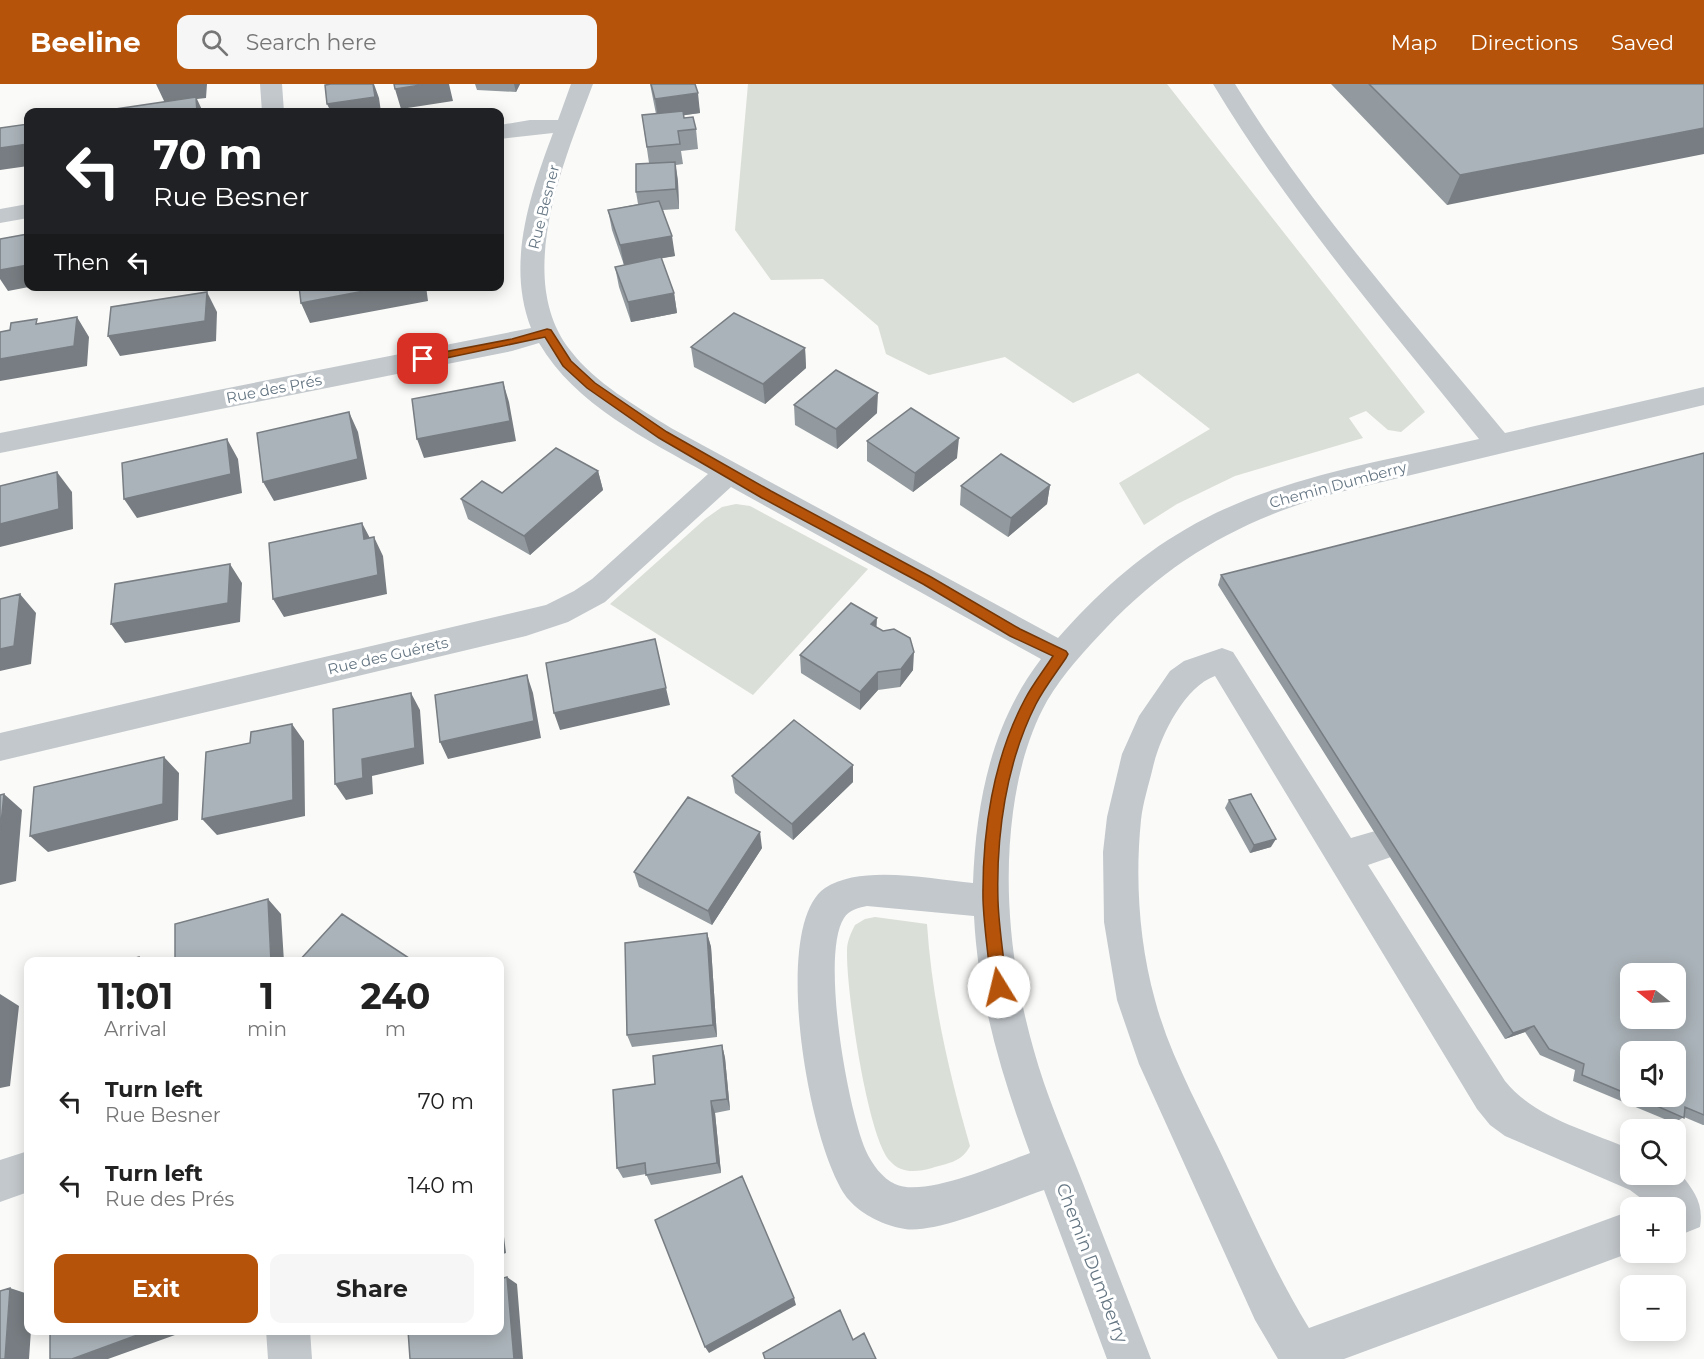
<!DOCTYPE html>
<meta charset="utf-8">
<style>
body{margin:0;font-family:Montserrat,sans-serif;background:#f6f6f6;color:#222;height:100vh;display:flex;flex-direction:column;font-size:22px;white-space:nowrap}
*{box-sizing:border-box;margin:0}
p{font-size:20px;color:#767676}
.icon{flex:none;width:33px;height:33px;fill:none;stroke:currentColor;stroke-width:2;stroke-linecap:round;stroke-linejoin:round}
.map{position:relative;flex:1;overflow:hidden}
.side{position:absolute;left:24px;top:873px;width:480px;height:378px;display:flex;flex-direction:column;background:#fff;border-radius:12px;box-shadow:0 3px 15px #0003}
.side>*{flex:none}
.guide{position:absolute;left:24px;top:24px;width:480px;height:183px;border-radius:12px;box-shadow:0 3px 15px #0003;background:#202124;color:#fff;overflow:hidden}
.needle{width:39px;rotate:288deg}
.tools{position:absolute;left:1620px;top:879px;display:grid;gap:12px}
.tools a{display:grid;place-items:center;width:66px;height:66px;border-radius:12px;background:#fff;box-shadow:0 3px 15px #0003;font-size:30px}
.pin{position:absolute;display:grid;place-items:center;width:51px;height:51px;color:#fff;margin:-26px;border-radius:12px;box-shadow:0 3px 9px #0006}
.me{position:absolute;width:66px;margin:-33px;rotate:351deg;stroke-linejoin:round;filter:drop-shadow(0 0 4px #0008)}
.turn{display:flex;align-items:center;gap:21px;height:126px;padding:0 30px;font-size:27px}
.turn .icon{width:78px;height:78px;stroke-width:2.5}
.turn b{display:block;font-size:42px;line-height:51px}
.then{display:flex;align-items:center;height:57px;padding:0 30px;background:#0003;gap:12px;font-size:22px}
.eta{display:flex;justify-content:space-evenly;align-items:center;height:102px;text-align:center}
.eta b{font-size:36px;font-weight:700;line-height:42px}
.action{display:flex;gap:12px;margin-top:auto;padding:12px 30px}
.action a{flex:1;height:69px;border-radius:12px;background:#b45309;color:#fff;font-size:24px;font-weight:700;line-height:69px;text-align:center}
.action a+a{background:#f6f6f6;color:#222}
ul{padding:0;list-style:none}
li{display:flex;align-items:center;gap:18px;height:84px;padding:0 30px}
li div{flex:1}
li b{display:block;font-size:22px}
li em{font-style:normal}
header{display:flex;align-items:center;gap:36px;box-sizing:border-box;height:84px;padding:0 30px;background:#b45309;color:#fff}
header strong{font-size:28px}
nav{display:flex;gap:33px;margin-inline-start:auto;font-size:21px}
.search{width:420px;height:54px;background:#f6f6f6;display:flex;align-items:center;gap:15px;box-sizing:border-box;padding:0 21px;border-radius:12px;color:#767676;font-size:22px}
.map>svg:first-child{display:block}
</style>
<header>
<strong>Beeline</strong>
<div class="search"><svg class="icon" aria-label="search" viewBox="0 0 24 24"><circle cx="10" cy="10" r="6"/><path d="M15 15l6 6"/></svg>Search here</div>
<nav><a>Map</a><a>Directions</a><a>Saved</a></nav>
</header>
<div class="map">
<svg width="1704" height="1275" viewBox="0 0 1704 1275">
<rect width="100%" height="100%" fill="#fafaf8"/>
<!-- green -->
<path fill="#dadfd7" d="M 748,0 L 1167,0 L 1425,328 L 1401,348 L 1388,346 L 1366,327 L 1349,334 L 1363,354 L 1235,392 L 1177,420 L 1144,441 L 1119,399 L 1210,345 L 1138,289 L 1073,319 L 1005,273 L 929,291 L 886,270 L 878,242 L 823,195 L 771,196 L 735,146 Z
M 736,420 L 750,422 L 868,485 L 753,611 L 610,520 L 705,435 L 722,423 Z
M 875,833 L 927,840 C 932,916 949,989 970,1062 C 962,1078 948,1079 932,1084 C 917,1088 901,1090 890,1077 C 867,1052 846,904 847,867 C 847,857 851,849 855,841 L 865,835 Z"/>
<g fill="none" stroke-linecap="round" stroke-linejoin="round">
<!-- minor -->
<path fill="#c3c8cc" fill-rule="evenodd" d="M 260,0 L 282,0 L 284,28 L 262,28 Z
M 571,0 L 593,0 C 565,75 513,193 570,266 C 595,299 636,322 671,344 L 1058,554 C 1095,512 1137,473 1186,445 C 1274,393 1381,378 1479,355 C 1387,240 1289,127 1213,0 L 1235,0 C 1312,125 1412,236 1505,349 L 1704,303 L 1704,321 L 1336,409 C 1243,435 1174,473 1107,543 C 1085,566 1063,590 1047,617 C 1028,651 1018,690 1013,728 C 1001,818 1015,913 1044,999 C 1056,1034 1071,1068 1084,1102 C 1106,1160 1129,1217 1151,1275 L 1107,1275 L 1044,1106 C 1011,1117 936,1150 905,1145 C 885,1142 862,1131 849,1116 C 810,1071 769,842 825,804 C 861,780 931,795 973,799 C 976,719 991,640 1041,575 L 731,403 L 605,518 L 568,538 L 526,552 L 0,677 L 0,649 L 546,521 L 574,507 L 592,495 L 708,390 C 648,356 575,321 539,259 L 512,267 L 0,369 L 0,349 L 531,244 C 506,179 530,111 553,49 L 500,55 L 500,41 L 530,36 L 558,36 ZM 867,822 L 974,832 C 978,915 1002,992 1030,1069 C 1000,1080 924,1114 895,1100 C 882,1094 872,1080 866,1067 C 848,1026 820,871 844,834 C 849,826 858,824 867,822 Z
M 28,120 L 28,134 L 0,139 L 0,125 Z
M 1222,564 L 1233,568 L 1351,754 L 1382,745 L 1394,750 L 1400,761 L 1394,772 L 1368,781 L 1505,997 C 1535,1034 1587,1046 1630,1065 L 1630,1090 L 1676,1090 L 1676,1087 L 1680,1089 C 1694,1107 1704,1119 1700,1143 L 1685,1149 L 1676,1145 L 1676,1124 L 1654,1124 L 1630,1106 L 1505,1052 L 1490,1041 L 1477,1025 L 1215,592 C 1184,603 1160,653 1153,683 C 1149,700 1143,718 1141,736 C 1135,795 1139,858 1155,916 C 1170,973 1202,1028 1227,1082 C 1253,1137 1277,1192 1309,1244 L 1630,1127 L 1632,1168 L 1344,1275 L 1278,1275 L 1255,1236 L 1139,980 L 1117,916 L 1104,838 L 1103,768 L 1107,733 L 1122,670 L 1139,632 L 1170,587 L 1184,577 Z
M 28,1067 L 28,1108 L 0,1118 L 0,1076 Z
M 266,1246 L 310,1246 L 312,1275 L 268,1275 Z"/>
</g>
<!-- wall -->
<path fill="#929a9f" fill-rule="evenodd" d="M 475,0 L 520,0 L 516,8 L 477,6 Z
M 650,0 L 695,0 L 700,29 L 684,31 L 684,34 L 696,45 L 698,65 L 681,67 L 683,80 L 676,81 L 678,98 L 679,125 L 663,126 L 675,172 L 661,174 L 674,209 L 677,229 L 631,238 L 619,203 L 615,183 L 624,181 L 612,146 L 608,126 L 638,120 L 636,108 L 649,79 L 642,31 L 656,30 Z
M 1331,0 L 1704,0 L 1447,121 Z
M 691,263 L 805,264 L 806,284 L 765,320 L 694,283 Z
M 794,321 L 877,329 L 837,365 L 795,341 Z
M 867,357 L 957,374 L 913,408 L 867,377 Z
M 1704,369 L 1704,1041 L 1703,1041 L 1684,1033 L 1674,1039 L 1573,997 L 1575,986 L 1540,971 L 1525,948 L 1505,955 L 1218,501 L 1221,491 ZM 1630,968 L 1676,1012 L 1630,1012 Z
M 598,387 L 603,406 L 530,471 L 468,435 L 461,415 L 502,409 Z
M 1050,401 L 1047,420 L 1008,453 L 960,421 L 961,402 Z
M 876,543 L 913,586 L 900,603 L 878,606 L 860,626 L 801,589 L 800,571 Z
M 853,681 L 853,698 L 793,756 L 735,709 L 732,692 Z
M 1229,716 L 1271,763 L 1250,769 L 1225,724 Z
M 762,764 L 712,841 L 639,803 L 634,788 Z
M 707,849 L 711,863 L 717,953 L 632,963 L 627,951 Z
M 722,961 L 725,974 L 730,1026 L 715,1029 L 721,1089 L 651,1101 L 646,1090 L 623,1094 L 617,1084 L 655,1000 Z"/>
<!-- shaded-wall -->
<path fill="#777d82" d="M 156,0 L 207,0 L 206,14 L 197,15 L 203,28 L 197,28 L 165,19 Z
M 373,0 L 374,0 L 379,14 L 381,28 L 331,28 L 327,20 Z
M 427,0 L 449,0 L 453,17 L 401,25 L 395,5 Z
M 514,0 L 520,0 L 516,8 Z
M 698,9 L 700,29 L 658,35 L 655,15 Z
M 1704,44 L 1704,70 L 1447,121 L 1460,91 Z
M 28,60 L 28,82 L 0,86 L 0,64 Z
M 675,78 L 678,98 L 679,125 L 676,105 Z
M 672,152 L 675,172 L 624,181 L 620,161 Z
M 28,181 L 28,202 L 34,202 L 8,207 L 0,195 L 0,186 Z
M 390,202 L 426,202 L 428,217 L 310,239 L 301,219 Z
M 207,208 L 217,228 L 216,257 L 120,272 L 108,252 Z
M 674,209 L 677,229 L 631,238 L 628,218 Z
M 77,233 L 89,253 L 87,282 L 0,297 L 0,275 Z
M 805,264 L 806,284 L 765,320 L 763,300 Z
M 503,298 L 509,318 L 516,357 L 424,374 L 417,355 Z
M 878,309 L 877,329 L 837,365 L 836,345 Z
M 349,328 L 358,348 L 367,395 L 274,417 L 263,398 Z
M 959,354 L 957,374 L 913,408 L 915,389 Z
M 227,355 L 238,375 L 242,409 L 137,434 L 124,415 Z
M 598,387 L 603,406 L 530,471 L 524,452 Z
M 57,388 L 72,408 L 73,445 L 0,463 L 0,440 Z
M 1050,401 L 1047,420 L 1008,453 L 1011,434 Z
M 362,439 L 372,458 L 364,455 Z
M 374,453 L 383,472 L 387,510 L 284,533 L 273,515 Z
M 230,480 L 242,499 L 240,538 L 125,559 L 111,540 Z
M 20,510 L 36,529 L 31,580 L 0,587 L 0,565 Z
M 877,534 L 876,552 L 871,540 Z
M 914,568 L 913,586 L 900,603 L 901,585 Z
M 878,588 L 878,606 L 860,626 L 860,608 Z
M 527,591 L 533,609 L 541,654 L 448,675 L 440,658 Z
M 666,604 L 670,621 L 560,646 L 554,629 Z
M 411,609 L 420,626 L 424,680 L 372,692 L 373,710 L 346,716 L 335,700 L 362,675 Z
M 292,640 L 304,657 L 305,732 L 217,751 L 202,735 Z
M 164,673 L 179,689 L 178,736 L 48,768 L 30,752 Z
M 853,681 L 853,698 L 793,756 L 792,740 Z
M 4,710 L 22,726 L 16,797 L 0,801 L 0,749 Z
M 760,748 L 762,764 L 712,841 L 708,827 Z
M 1276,755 L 1271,763 L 1250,769 L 1254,761 Z
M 268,815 L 281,830 L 284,878 L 271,878 Z
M 707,849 L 711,863 L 717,953 L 713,941 Z
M 0,910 L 19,922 L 10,1002 L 0,1004 Z
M 1534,942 L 1525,948 L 1505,955 L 1513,949 Z
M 722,961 L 725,974 L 730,1026 L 727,1015 Z
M 711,1017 L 715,1029 L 721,1089 L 717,1079 Z
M 500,1120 L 506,1169 L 500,1171 Z
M 507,1193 L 517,1200 L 523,1275 L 514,1275 Z
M 10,1204 L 28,1210 L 28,1246 L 31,1246 L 29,1275 L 5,1275 Z
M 794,1214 L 796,1221 L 709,1269 L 705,1263 Z
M 151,1246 L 175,1246 L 175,1251 L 108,1275 L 72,1275 Z"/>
<!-- building -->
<path fill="#aab3b9" stroke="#777d82" stroke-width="1.5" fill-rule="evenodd" d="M 331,0 L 373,0 L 375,13 L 327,20 L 325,1 Z
M 394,0 L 427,0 L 395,5 Z
M 651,0 L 695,0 L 698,9 L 655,15 Z
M 1369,0 L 1704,0 L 1704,44 L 1460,91 Z
M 196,13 L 197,28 L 116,28 L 116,25 Z
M 683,27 L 684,34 L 693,33 L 696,45 L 678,47 L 680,60 L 647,63 L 642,31 Z
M 28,40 L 28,60 L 0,64 L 0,44 Z
M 675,78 L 676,105 L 636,108 L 636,80 Z
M 659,117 L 672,152 L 620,161 L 608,126 Z
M 28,150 L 28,181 L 0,186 L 0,155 Z
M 661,173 L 674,209 L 628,218 L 615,183 Z
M 299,202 L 390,202 L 301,219 Z
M 207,208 L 205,237 L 108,252 L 111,223 Z
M 734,229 L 805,264 L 763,300 L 691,263 Z
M 77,233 L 74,262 L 0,275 L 0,248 L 10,246 L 11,239 L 37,235 L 36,240 Z
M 836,286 L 878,309 L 836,345 L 794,321 Z
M 503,298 L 510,337 L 417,355 L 412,315 Z
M 911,324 L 959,354 L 915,389 L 867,357 Z
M 349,328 L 358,375 L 263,398 L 257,349 Z
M 227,355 L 231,390 L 124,415 L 122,379 Z
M 556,364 L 598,387 L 524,452 L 461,415 L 482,397 L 502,409 Z
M 1704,369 L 1704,1031 L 1685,1023 L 1684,1034 L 1634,1012 L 1676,1012 L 1676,968 L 1630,968 L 1630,1011 L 1582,991 L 1584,980 L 1549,965 L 1534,942 L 1513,949 L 1221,491 ZM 1630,890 L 1676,890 L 1676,934 L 1630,934 Z
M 1001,370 L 1050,401 L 1011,434 L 961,402 Z
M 57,388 L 59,425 L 0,440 L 0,402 Z
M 362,439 L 364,455 L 374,453 L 378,491 L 273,515 L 269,459 Z
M 230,480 L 228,519 L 111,540 L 115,500 Z
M 20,510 L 14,562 L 0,565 L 0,515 Z
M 851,519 L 877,534 L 871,540 L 883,547 L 894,545 L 910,554 L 914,568 L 901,585 L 878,588 L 860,608 L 800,571 Z
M 655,555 L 666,604 L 554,629 L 546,579 Z
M 527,591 L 534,637 L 440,658 L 435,611 Z
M 411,609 L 415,664 L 362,675 L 363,694 L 335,700 L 333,625 Z
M 794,636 L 853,681 L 792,740 L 732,692 Z
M 292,640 L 293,716 L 202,735 L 206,668 L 250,659 L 251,648 Z
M 164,673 L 163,720 L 30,752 L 34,703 Z
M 4,710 L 0,749 L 0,711 Z
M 1251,710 L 1276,755 L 1254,761 L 1229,716 Z
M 688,713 L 760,748 L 708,827 L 634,788 Z
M 268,815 L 271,878 L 175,878 L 175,840 Z
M 342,830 L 415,878 L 298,878 Z
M 707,849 L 713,941 L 627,951 L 625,859 Z
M 139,873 L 139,878 L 122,878 Z
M 28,933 L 28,978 L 25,979 Z
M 722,961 L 727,1015 L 711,1017 L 717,1079 L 646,1091 L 645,1079 L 617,1084 L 613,1006 L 655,1000 L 653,972 Z
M 742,1092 L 794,1214 L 705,1263 L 655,1136 Z
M 507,1193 L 514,1275 L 410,1275 L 408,1246 L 500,1246 L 500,1195 Z
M 10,1204 L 5,1275 L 0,1275 L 0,1207 Z
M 840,1226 L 853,1256 L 864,1249 L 876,1275 L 765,1275 L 763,1269 Z
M 50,1246 L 151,1246 L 72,1275 L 50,1275 Z"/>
<!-- route -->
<path fill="#b45309" stroke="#753606" stroke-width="1.5" d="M 547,245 L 551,246 L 571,277 L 595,299 L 667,348 L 771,407 L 931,493 L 1020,545 L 1066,567 L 1068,570 L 1066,574 C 1056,589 1044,604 1036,620 C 1006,679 996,751 998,817 C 999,845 1004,875 1007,903 L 1005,909 L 999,911 L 994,909 L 991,903 C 989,874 984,845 983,816 C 982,748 993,675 1025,615 C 1033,600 1044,586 1053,572 L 1010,552 L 923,500 L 762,414 L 659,354 L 587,304 L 563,282 L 545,253 L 423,279 L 418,275 L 423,272 L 512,255 Z"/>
<g text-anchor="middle" stroke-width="6" stroke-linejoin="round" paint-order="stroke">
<!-- street labels -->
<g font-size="15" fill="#657683" stroke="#fff">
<text transform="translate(544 123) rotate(-76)" y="5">Rue Besner</text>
<text transform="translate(274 305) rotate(-11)" y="5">Rue des Prés</text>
<text transform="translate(1338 401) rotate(-15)" y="5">Chemin Dumberry</text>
<text transform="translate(388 572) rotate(-13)" y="5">Rue des Guérets</text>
</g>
<!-- near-street labels -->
<g font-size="18" fill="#657683" stroke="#fff">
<text transform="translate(1092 1179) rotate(69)" y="6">Chemin Dumberry</text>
</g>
</g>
</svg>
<div class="tools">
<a><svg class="needle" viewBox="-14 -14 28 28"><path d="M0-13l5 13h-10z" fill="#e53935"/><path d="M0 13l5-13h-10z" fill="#767676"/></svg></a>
<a><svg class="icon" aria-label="sound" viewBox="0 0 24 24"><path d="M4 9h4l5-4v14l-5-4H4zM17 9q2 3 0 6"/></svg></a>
<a><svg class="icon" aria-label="search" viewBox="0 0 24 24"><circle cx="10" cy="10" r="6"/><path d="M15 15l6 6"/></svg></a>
<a>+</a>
<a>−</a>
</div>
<div class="pin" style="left:423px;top:275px;background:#d93025"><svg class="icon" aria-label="arrive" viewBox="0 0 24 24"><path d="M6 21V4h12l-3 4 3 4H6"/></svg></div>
<svg class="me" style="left:999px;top:903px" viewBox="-20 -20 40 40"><circle r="19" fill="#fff"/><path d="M0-13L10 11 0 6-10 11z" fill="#b45309"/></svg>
<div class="guide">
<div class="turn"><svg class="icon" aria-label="left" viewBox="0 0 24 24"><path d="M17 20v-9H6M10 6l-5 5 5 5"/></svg><div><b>70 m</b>Rue Besner</div></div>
<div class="then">Then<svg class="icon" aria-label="left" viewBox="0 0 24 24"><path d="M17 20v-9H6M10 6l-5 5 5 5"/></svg></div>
</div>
<section class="side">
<div class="eta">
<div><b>11:01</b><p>Arrival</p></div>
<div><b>1</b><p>min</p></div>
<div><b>240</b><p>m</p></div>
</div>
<ul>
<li><svg class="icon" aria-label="left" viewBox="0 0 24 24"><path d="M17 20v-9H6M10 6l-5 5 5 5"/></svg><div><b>Turn left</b><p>Rue Besner</p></div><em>70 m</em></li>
<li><svg class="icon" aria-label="left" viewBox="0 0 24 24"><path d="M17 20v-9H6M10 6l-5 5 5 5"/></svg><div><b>Turn left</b><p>Rue des Prés</p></div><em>140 m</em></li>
</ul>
<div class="action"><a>Exit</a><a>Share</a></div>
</section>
</div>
